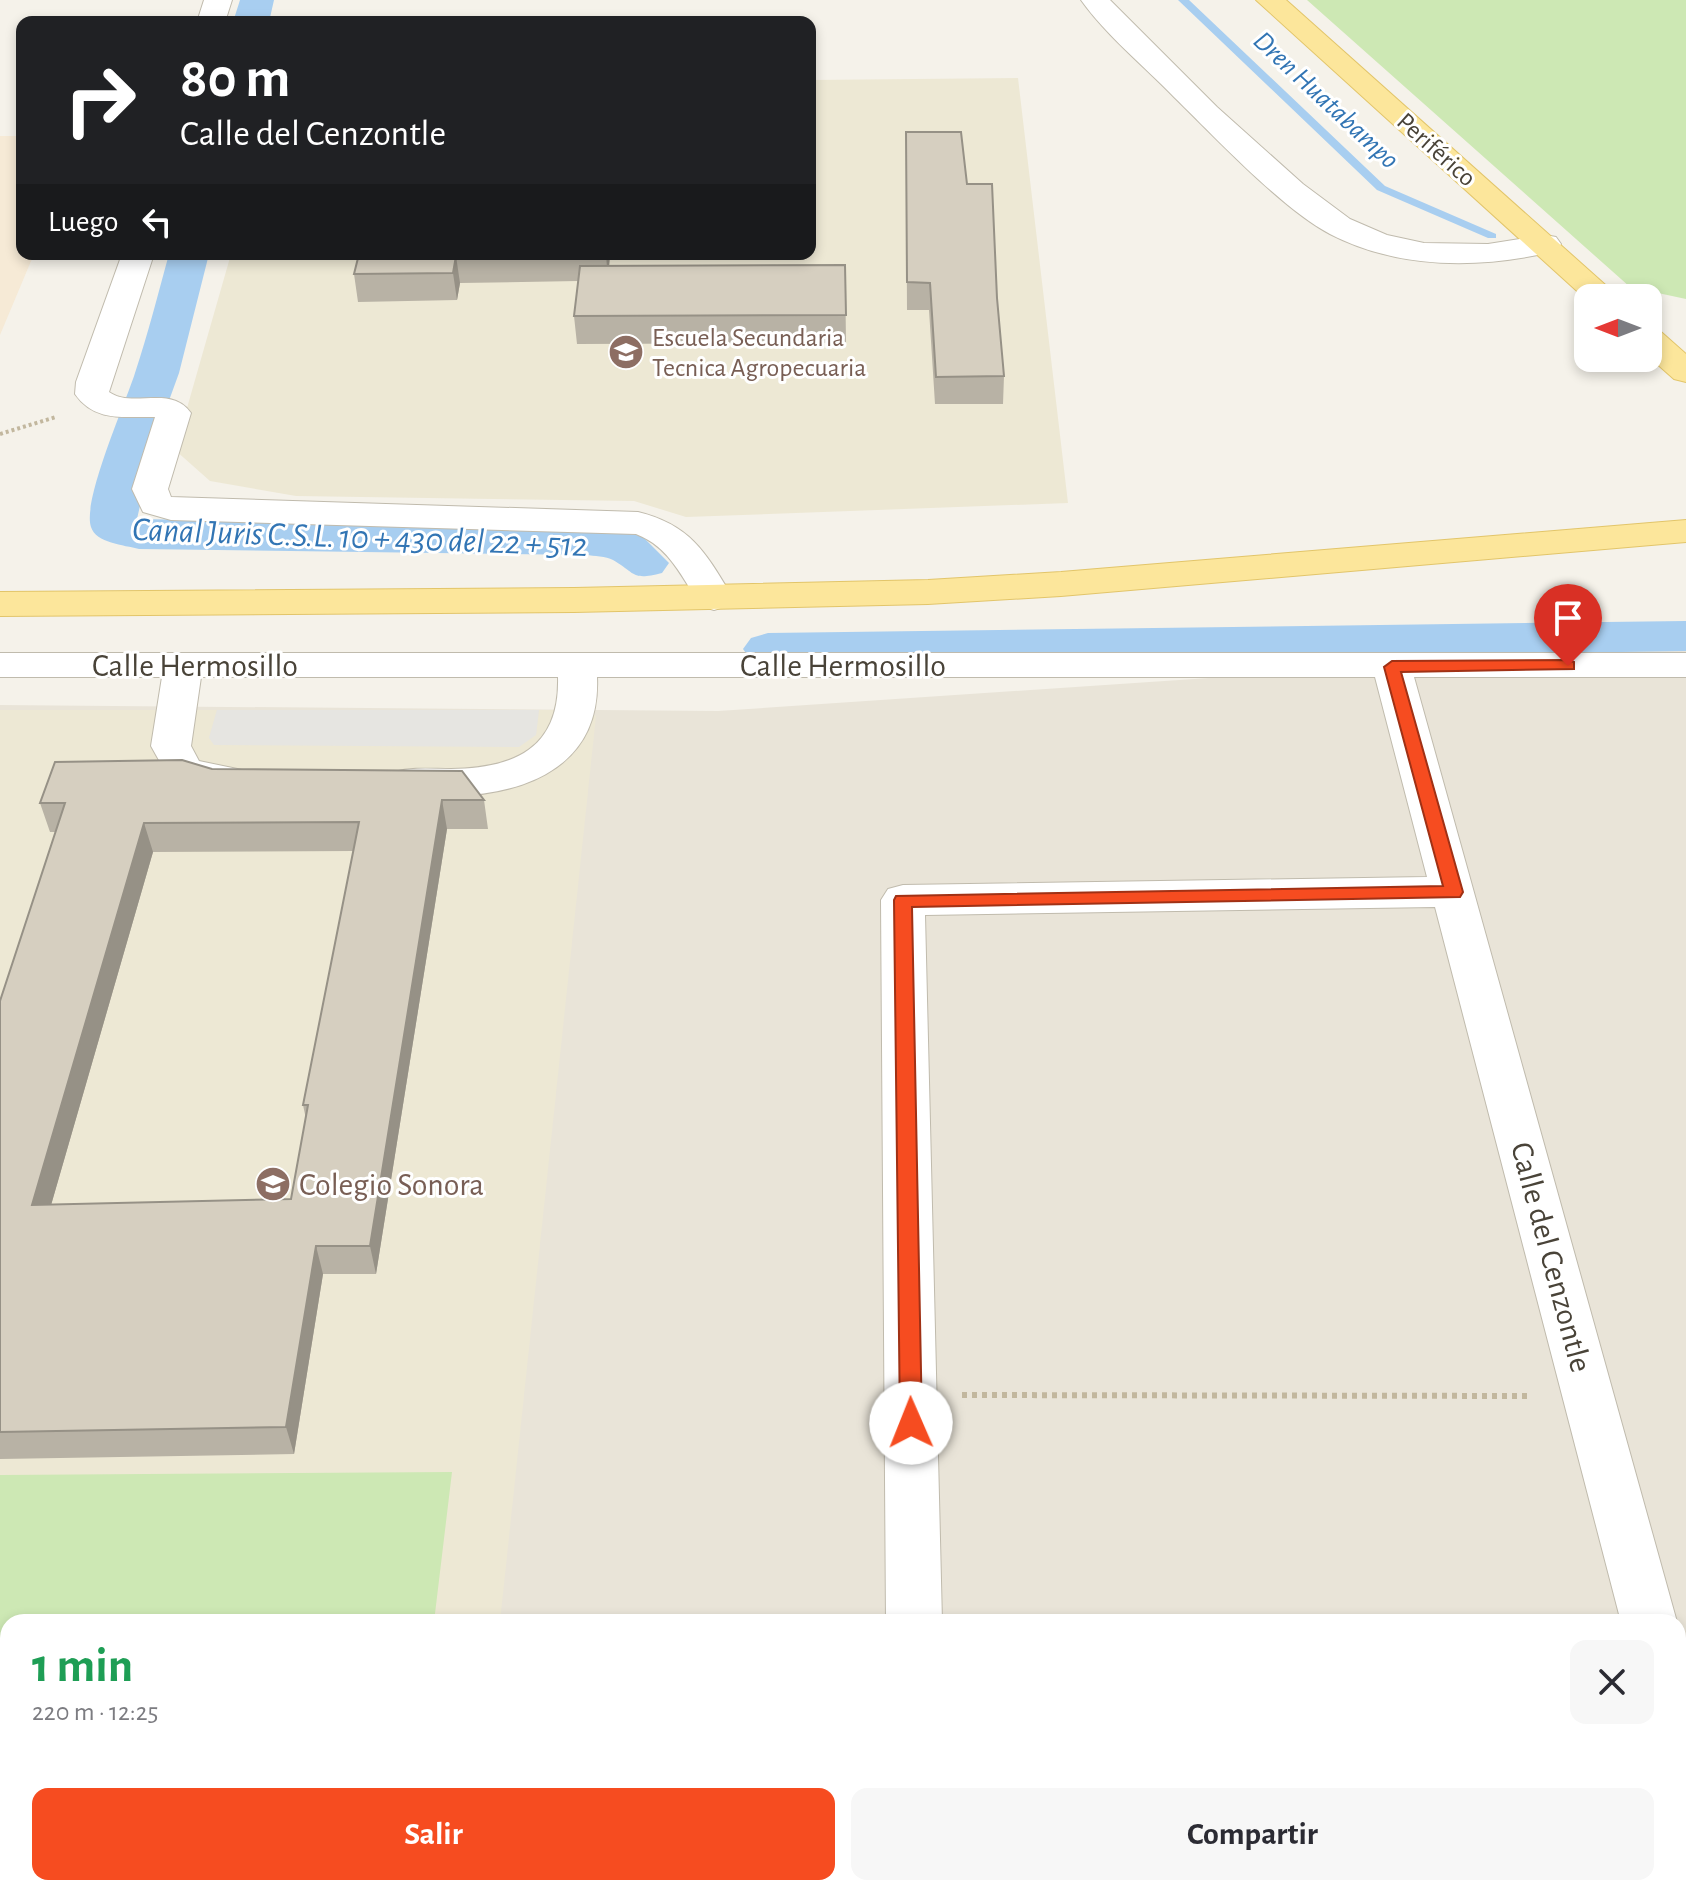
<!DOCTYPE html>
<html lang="es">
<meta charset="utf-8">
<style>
body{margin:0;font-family:"Alegreya Sans",sans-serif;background:#f7f7f7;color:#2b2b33;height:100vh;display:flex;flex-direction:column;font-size:30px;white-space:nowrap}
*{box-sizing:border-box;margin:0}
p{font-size:26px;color:#7c7c81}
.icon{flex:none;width:44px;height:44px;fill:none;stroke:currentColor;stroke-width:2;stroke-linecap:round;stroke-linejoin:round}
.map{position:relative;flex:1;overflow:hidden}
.details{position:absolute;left:0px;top:1614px;width:1686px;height:282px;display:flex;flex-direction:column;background:#fff;border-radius:24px 24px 0 0;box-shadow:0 4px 12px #0003}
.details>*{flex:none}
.top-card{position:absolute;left:16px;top:16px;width:800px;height:244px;border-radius:16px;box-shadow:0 4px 12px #0003;background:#202124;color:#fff;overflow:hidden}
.needle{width:52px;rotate:270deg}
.tools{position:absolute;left:1574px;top:284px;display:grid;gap:16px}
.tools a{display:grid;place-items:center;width:88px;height:88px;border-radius:16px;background:#fff;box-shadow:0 4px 12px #0003;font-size:40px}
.pin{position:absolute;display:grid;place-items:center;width:68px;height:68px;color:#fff;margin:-82px -34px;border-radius:50% 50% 50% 0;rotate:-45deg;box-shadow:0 0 8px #0007}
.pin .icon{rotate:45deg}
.me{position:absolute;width:88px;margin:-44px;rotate:359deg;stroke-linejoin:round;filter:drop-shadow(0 0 6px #0008)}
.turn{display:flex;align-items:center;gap:28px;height:168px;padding:0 32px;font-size:36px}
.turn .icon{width:104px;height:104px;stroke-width:2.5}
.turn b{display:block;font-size:56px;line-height:68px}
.then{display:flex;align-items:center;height:76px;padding:0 32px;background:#0003;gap:16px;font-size:30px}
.round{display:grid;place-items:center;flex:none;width:84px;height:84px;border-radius:16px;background:#f7f7f7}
.headline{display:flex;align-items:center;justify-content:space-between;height:136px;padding:0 32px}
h1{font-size:48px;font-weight:700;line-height:60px;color:#1e9e55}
.primary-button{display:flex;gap:16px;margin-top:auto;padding:16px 32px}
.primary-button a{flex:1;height:92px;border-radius:16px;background:#f64c20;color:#fff;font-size:32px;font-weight:700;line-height:92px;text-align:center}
.primary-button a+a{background:#f7f7f7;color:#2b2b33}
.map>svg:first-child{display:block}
</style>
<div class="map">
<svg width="1686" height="1895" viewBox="0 0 1686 1895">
<rect width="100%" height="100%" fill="#f5f2ea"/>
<!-- residential -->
<path fill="#e9e4d8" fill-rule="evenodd" d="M 1686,646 L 1686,1895 L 0,1895 L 0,705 L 718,711 ZM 8,1622 L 1678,1622 L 1678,1888 L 8,1888 Z"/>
<!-- commercial -->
<path fill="#f6ead6" d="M 0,136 L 22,136 L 22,254 L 34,254 L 0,335 Z"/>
<!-- education -->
<path fill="#ede8d4" d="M 1018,78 L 1068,503 L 686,517 L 634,501 L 296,496 L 210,481 L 175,450 L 231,254 L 810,254 L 810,80 Z
M 0,710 L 217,710 L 209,738 L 536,735 L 539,710 L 577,710 L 596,716 L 500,1622 L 8,1622 L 8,1888 L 472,1888 L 471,1895 L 0,1895 Z"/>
<!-- green -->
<path fill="#cde8b4" d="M 1307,0 L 1686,0 L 1686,299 L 1630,287 Z
M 452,1472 L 434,1622 L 8,1622 L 8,1888 L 402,1888 L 401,1895 L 0,1895 L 0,1475 Z"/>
<!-- parking -->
<path fill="#e6e5e1" d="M 217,710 L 539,710 L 536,735 L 519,747 L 214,745 L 209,738 Z"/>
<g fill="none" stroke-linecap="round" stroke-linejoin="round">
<!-- stream -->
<path fill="#a8cef0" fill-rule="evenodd" d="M 1178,0 L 1189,0 L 1385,186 L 1496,234 L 1496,238 L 1488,238 L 1377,190 Z"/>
<!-- canal -->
<path fill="#a8cef0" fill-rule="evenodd" d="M 240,0 L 274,0 L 269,22 L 233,22 Z
M 169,254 L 209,254 L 179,373 L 155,439 L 137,519 L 586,527 L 642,536 L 669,563 L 662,573 C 631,581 636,573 613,560 C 606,556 594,556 586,555 L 139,549 C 124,545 96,543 91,527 C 82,501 126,402 135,373 C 148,334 158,294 169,254 Z
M 1686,621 L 1686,651 L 768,665 L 751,660 L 743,649 L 751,638 L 768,633 Z"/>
<defs>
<path id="minor" d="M 204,0 L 232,0 L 225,22 L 197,22 Z
M 1081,0 L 1110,0 L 1217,107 L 1303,184 L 1350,219 L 1387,235 L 1424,243 L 1488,244 L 1545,235 L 1556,237 L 1561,244 L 1556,251 C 1481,269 1400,270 1330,234 C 1282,209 1214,136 1174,97 C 1145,67 1105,34 1081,0 Z
M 122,254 L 154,254 L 109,392 C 133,409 171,384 191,413 L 168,489 L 171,497 L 638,512 C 691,525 706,553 733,598 L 727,606 L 714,610 L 701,606 C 682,578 670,547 636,534 L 171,520 L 143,512 L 132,489 L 155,417 C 125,416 95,423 75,394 L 76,382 Z
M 0,653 L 1686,653 L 1686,677 L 1414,677 L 1677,1622 L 1621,1622 L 1435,907 L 925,915 L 942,1622 L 886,1622 L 881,900 L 888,889 L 903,885 L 1427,877 L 1375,677 L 597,677 C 601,763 531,793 456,796 C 435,797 414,797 394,792 L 388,782 L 394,772 C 413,767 431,769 451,769 C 514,768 560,749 558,677 L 201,677 L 191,746 L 199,761 L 247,771 L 253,781 L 247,791 L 219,795 L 170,780 L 151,746 L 162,677 L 0,677 Z
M 1678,1704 L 1686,1707 L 1686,1790 L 1678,1787 Z
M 888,1888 L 948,1888 L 948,1895 L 888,1895 Z"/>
<path id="major" d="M 1256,0 L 1286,0 L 1620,298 L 1588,298 L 1588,301 Z
M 1648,328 L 1660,331 L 1686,354 L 1686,382 L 1674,379 L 1648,356 Z
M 1686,520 L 1686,542 L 1061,596 L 928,604 L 574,612 L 0,616 L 0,592 L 574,588 L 928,580 L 1061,572 Z"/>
</defs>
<!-- minor casing -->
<use href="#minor" stroke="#c0bbad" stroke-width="2"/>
<!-- major casing -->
<use href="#major" stroke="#e2c56a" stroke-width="2"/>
<!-- path-far1 -->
<path stroke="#c2b79e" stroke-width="4" stroke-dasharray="3 3" stroke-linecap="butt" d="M 0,434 L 56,417"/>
<!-- path -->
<path stroke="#c2b79e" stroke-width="6" stroke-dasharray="5 5" stroke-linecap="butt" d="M 962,1395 L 1532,1396"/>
<!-- minor -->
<use href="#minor" fill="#fff" fill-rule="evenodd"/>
<!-- major -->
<use href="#major" fill="#fce69b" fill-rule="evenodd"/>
</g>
<!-- wall -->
<path fill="#b8b2a5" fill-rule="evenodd" d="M 906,132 L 967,184 L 997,298 L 1004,376 L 1003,404 L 935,404 L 929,310 L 907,310 Z
M 359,254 L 610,254 L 609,266 L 845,265 L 846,343 L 577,344 L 574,316 L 578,281 L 460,283 L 457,300 L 358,302 L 354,274 Z
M 212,769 L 484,800 L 488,829 L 447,829 L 376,1274 L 323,1274 L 294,1454 L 0,1459 L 0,1001 L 56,832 L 50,832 L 40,803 ZM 353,851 L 303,1105 L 306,1119 L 291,1199 L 51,1205 L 153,852 Z"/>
<!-- shaded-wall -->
<path fill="#969186" d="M 606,254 L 610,254 L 608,281 Z
M 456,256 L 460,283 L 457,300 L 453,273 Z
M 442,800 L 447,829 L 376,1274 L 370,1246 Z
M 144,823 L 153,852 L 43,1233 L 32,1205 Z
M 316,1246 L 323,1274 L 294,1454 L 286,1427 Z"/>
<!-- building -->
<path fill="#d6cfc0" stroke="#969186" stroke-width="2" fill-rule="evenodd" d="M 906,132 L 961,132 L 967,184 L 992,184 L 997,298 L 1004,376 L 936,377 L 930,283 L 907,282 Z
M 359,254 L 582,254 L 456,256 L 453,273 L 354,274 Z
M 845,265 L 846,315 L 574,316 L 580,266 Z
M 182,760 L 212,769 L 462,771 L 484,800 L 442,800 L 370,1246 L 316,1246 L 286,1427 L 0,1432 L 0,1001 L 65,803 L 40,803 L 55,762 ZM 359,822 L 303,1105 L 308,1105 L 291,1199 L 32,1205 L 144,823 Z"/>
<!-- route -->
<path fill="#f64c20" stroke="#a03115" stroke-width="2" d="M 1568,660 L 1574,662 L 1574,669 L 1401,672 L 1463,892 L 1460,897 L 912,907 L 922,1423 L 918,1430 L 911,1432 L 903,1430 L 900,1423 L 894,900 L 896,896 L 1443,886 L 1384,667 L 1392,661 Z"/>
<!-- icons -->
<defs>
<symbol id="school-disc" viewBox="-11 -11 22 22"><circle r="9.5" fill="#8d6e63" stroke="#fff"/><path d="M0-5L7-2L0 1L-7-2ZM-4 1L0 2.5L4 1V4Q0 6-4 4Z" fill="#fff"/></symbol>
</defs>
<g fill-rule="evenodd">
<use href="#school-disc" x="606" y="332" width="40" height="40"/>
<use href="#school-disc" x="253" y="1164" width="40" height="40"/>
</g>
<g text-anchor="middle" stroke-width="6" stroke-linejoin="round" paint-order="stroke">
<!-- far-street labels -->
<g font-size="26" fill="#494338" stroke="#fff">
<text transform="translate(1437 149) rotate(42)" y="9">Periférico</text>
</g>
<!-- far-education labels -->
<g font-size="26" fill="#785e54" stroke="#fff" text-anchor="start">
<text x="652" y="346">Escuela Secundaria<tspan x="652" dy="30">Tecnica Agropecuaria</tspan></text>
</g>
<!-- far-water labels -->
<g font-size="28" font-style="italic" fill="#3275b4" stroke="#fff">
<text transform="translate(1327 99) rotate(43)" y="10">Dren Huatabampo</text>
</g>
<!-- street labels -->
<g font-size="32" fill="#494338" stroke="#fff">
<text x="195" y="676">Calle Hermosillo</text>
<text x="843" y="676">Calle Hermosillo</text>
<text transform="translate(1552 1257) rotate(75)" y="11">Calle del Cenzontle</text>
</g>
<!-- education labels -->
<g font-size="32" fill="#785e54" stroke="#fff" text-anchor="start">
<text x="299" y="1195">Colegio Sonora</text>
</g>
<!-- water labels -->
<g font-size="34" font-style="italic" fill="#3275b4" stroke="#fff">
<text transform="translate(360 536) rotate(2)" y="12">Canal Juris C.S.L. 10 + 430 del 22 + 512</text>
</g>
</g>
</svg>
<div class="tools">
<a><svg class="needle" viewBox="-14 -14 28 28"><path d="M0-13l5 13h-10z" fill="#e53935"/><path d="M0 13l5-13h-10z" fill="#7c7c81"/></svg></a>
</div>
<div class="pin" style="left:1568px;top:666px;background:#d93025"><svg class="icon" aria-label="arrive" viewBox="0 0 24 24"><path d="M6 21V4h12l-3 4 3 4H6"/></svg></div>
<svg class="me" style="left:911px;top:1423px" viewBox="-20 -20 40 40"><circle r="19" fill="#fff"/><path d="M0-13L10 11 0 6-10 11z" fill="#f64c20"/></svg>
<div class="top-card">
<div class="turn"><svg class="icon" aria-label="right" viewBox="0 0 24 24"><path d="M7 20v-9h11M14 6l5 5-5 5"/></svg><div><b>80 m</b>Calle del Cenzontle</div></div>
<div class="then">Luego<svg class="icon" aria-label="left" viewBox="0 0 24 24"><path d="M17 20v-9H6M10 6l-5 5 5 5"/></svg></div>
</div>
<section class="details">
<div class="headline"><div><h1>1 min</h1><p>220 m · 12:25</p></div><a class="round"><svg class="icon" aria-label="close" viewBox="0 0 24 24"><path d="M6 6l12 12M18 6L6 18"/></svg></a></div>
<div class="primary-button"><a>Salir</a><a>Compartir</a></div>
</section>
</div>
